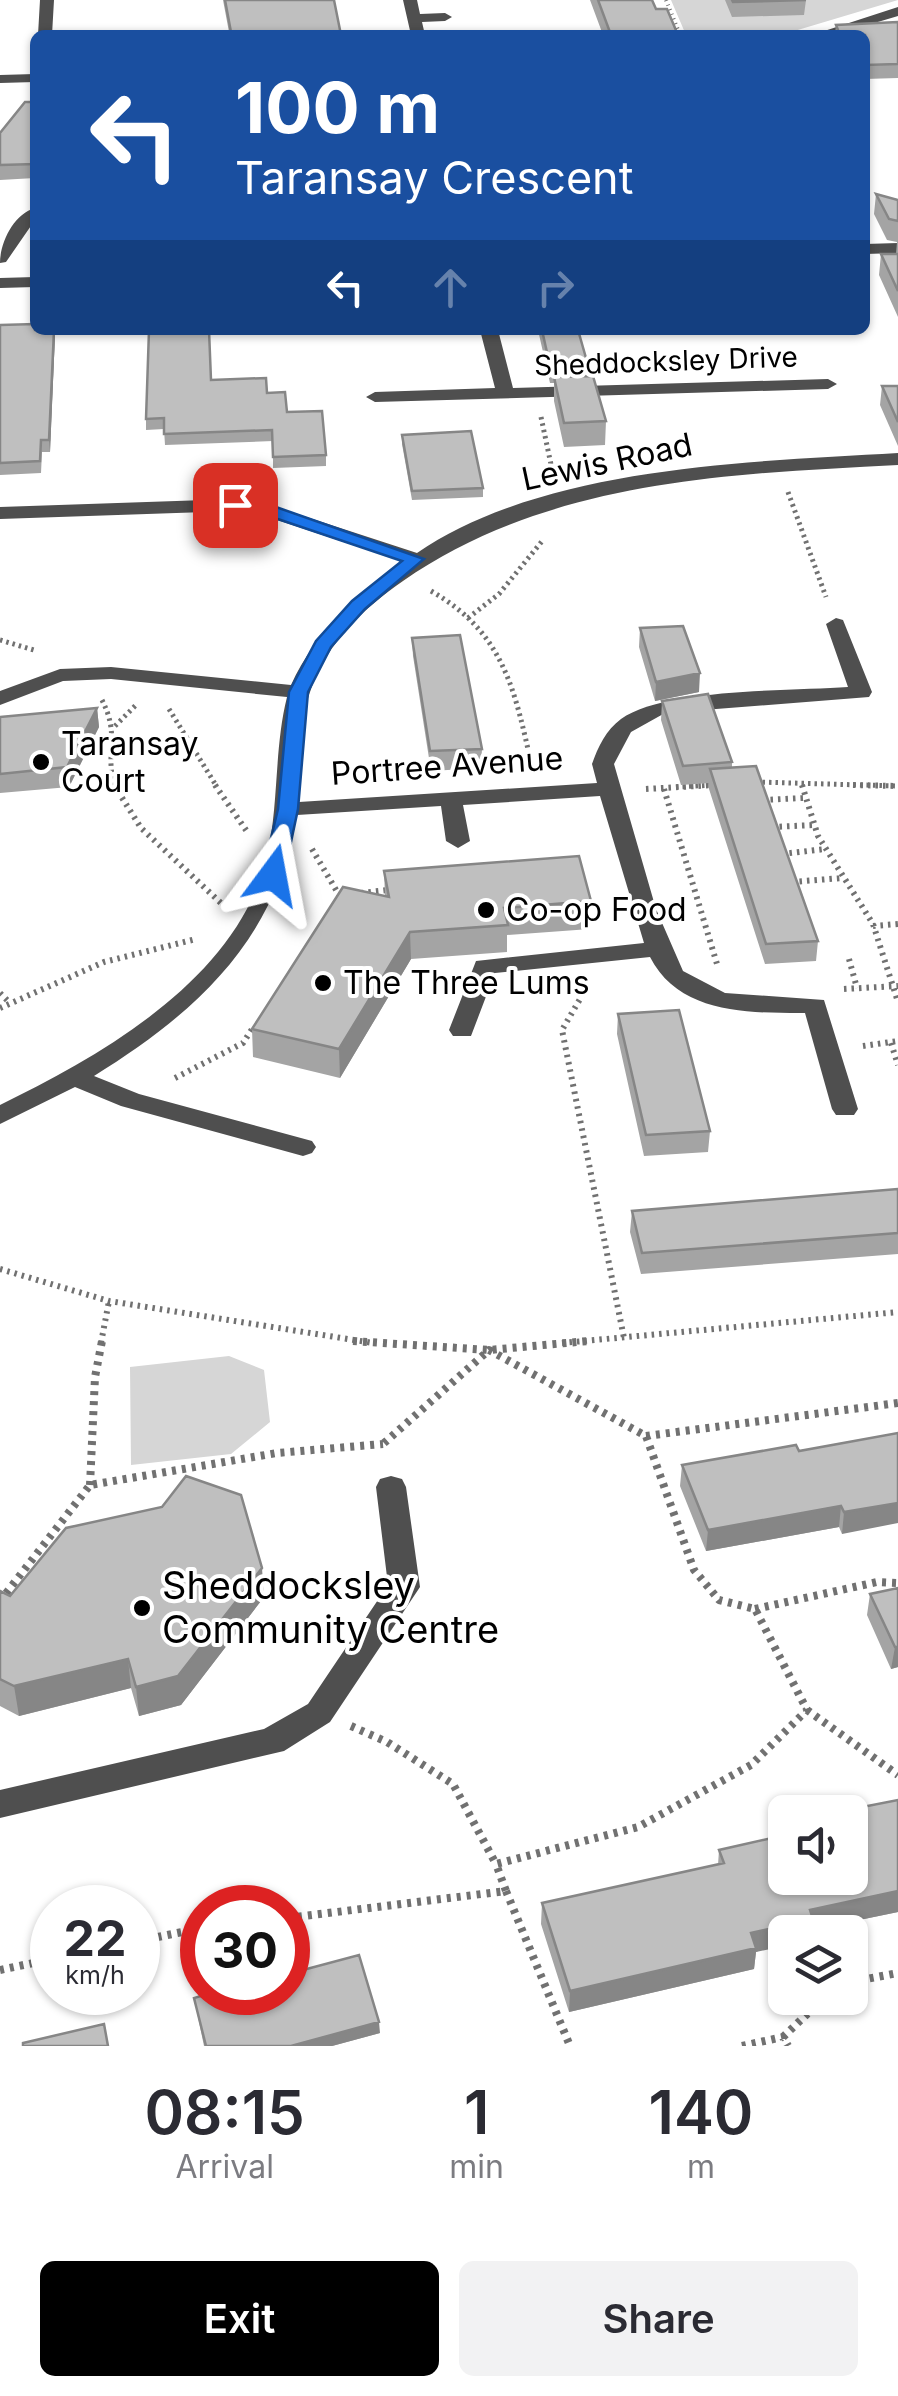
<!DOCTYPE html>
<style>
body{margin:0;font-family:Inter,sans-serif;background:#f2f2f3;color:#2b2b33;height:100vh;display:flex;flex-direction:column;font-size:38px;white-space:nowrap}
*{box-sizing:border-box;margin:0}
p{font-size:32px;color:#7c7c81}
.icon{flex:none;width:55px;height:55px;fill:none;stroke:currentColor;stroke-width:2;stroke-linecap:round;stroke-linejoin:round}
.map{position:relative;height:2046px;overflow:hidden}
.sheet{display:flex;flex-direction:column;background:#fff;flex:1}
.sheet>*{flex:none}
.top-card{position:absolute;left:30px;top:30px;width:840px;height:305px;border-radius:15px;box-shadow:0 2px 8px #0004;background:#1a4fa0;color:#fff;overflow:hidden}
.fabs{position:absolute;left:768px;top:1795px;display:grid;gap:20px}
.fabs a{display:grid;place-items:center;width:100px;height:100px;border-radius:15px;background:#fff;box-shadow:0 2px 8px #0004;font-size:50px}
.speed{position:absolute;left:30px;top:1885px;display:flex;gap:20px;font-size:50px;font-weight:700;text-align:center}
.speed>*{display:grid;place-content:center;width:130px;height:130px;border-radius:50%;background:#fff;box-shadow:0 2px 8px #0004;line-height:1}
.speed small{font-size:25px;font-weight:400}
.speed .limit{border:15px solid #d22;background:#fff;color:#111}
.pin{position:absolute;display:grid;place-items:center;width:85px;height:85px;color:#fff;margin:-42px;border-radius:20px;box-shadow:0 5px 15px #0006}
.me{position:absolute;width:110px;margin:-55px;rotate:13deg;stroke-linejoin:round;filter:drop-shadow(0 0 8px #0008)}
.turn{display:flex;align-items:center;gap:35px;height:210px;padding:0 40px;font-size:45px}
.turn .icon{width:130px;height:130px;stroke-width:2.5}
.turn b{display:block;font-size:70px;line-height:85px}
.lanes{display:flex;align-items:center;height:95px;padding:0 40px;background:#0003;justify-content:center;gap:50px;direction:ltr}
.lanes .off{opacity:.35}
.eta{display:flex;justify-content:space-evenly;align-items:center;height:170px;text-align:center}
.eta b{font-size:60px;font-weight:600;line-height:70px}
.cta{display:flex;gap:20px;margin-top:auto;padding:20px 40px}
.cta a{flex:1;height:115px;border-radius:15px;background:#000;color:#fff;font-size:40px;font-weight:600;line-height:115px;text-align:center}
.cta a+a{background:#f2f2f3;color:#2b2b33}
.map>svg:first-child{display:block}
</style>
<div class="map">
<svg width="898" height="2046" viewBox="0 0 898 2046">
<rect width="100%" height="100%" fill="#fff"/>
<!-- green -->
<path fill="#d6d6d6" d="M 671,0 L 898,0 L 781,35 L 686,35 Z
M 229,1356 L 264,1370 L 270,1422 L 231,1454 L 131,1465 L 130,1367 Z"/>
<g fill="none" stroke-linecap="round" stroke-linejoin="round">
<!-- path-far3 -->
<path stroke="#717171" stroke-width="4" stroke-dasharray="1 4" stroke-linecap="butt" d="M 666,0 L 680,35"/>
<!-- path-far2 -->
<path stroke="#717171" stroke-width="5" stroke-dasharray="2.5 4" stroke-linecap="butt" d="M 541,417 L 553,474
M 788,492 L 826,597
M 431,591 C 505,633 515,692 532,767
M 468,618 L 499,594 L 543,540
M 0,640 L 37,651
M 102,700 C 121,737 104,753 115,787
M 169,709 L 217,787
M 115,726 L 137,704
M 756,782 L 898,786
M 676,787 L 714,785"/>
<!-- path-far1 -->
<path stroke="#717171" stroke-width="6" stroke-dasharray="2.5 5" stroke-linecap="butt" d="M 114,785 L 141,828 L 222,904
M 215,785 L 248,833
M 802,785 L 818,836 L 873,924 L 898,1002
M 853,785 L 898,786
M 646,789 L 714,785
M 664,789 L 717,964
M 763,800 L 803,798
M 772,827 L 814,825
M 312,849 L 339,895 L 343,894
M 782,854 L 825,849
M 792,882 L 842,878
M 361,893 L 388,890
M 873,926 L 898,924
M 849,959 L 857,988
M 587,987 L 562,1030 L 624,1338
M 844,989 L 898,986
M 0,993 L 9,1002
M 0,1008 L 104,962 L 196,939
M 891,1043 L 898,1065
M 863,1046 L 898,1041
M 175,1078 L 243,1043 L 254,1026
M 0,1269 L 109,1301 L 373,1343
M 101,1343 L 109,1301
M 562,1343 L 898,1312"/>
<!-- path -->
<path stroke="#717171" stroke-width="8" stroke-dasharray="4 6" stroke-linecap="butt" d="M 353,1341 L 489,1350 L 588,1341
M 646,1436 L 898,1403
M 90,1485 L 95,1377 L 102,1341
M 0,1601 L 90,1485 L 277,1453 L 383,1444
M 755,1609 L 877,1582 L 898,1583
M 807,1710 L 898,1775
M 351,1726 L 387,1742 L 453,1784 L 496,1864
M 506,1891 L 570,2046
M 288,1918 L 506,1891 L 496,1864 L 638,1827 L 751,1765 L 807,1710 L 755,1609 L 719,1600 L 694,1570 L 646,1436 L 489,1350 L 383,1444
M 138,1941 L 202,1928
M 0,1970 L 52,1959
M 850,1982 L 898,1973
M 783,2037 L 824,1998
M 742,2046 L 783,2037 L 788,2046"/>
<!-- minor -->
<path fill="#4f4f4f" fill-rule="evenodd" d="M 40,0 L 54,0 L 52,35 L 38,35 Z
M 403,0 L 417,0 L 420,14 L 445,13 L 452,17 L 445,21 L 422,22 L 425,35 L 411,35 Z
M 898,7 L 898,16 L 834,35 L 812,35 Z
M 35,74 L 35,82 L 0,83 L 0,75 Z
M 35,208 L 35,220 L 6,262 L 0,263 C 0,242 14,214 35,208 Z
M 898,243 L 898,253 L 865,254 L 865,244 Z
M 35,277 L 35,287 L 0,288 L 0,278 Z
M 480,330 L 498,330 L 513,388 L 828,379 L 837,384 L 828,389 L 375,402 L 366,397 L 375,392 L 495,388 Z
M 898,453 L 898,465 C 727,474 549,480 403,581 C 365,607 327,643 311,689 C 298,724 303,765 299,802 L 597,783 L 592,764 C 598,747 606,730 621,719 C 663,688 792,691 848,687 L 826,624 L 836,618 L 843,620 L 872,692 L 869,697 L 665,713 L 631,732 L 614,764 L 656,909 L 683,971 L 725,993 L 824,1000 L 858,1109 L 854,1115 L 836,1115 L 832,1109 L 805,1013 C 748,1013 679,1014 650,957 L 495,973 L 471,1036 L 453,1036 L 449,1030 L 476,961 L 644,943 L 600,796 L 463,805 L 470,841 L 458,848 L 446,841 L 441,806 L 297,815 C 276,940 197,1012 94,1076 L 139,1094 L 312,1141 L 316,1147 L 312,1153 L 303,1156 L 121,1106 L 75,1087 L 0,1124 L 0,1105 C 104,1054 237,979 267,857 C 279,804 274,749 287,697 L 111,679 L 63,681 L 0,705 L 0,691 L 60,669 L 111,667 L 291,685 C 316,631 356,595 404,562 L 265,516 L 235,511 L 0,519 L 0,507 L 235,499 L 276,507 L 417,553 C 544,466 749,462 898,453 Z
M 391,1476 L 402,1479 L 406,1487 L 420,1587 L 330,1722 L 284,1751 L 0,1818 L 0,1790 L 264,1729 L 308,1704 L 388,1585 L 376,1487 L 380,1479 Z"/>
</g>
<!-- wall -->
<path fill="#a4a4a4" d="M 223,0 L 334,0 L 229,32 Z
M 566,0 L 652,0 L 656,9 L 678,35 L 603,35 L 590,0 Z
M 725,0 L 806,0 L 804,15 L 732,17 Z
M 898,22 L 898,78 L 865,79 L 865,35 L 835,35 L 836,25 Z
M 35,102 L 35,178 L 0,180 L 0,133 Z
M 876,194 L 898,200 L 898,317 L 879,275 L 881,254 L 896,254 L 897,242 L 887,240 L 874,214 Z
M 0,325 L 55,335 L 50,452 L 42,452 L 41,473 L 0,475 Z
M 538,330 L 578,330 L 588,365 L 587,376 L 606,421 L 605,445 L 564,447 L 554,401 L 554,383 L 550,383 Z
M 211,380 L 267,393 L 326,455 L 326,466 L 273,468 L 273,441 L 165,445 L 164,429 L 146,430 L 146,419 Z
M 882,386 L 898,386 L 898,446 L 880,405 Z
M 402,435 L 483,488 L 483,497 L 412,500 L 402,444 Z
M 640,628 L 699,692 L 655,701 L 639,647 Z
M 412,638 L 482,749 L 481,768 L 431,771 L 413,656 Z
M 662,701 L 732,762 L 732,768 L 818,941 L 816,961 L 765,964 L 709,789 L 709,783 L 681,785 L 661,720 Z
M 97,708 L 99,727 L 69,787 L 0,793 L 0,717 Z
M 384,871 L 591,901 L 590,929 L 507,935 L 507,952 L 411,959 L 340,1078 L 253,1057 L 252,1029 L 385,896 Z
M 618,1014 L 710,1131 L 708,1152 L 644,1156 L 617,1034 Z
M 898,1189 L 898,1254 L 641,1274 L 630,1232 L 632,1211 Z
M 898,1433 L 842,1534 L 839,1527 L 706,1551 L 680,1486 L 682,1465 L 799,1451 Z
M 898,1588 L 898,1667 L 891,1669 L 867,1615 L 870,1594 Z
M 0,1591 L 10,1596 L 264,1597 L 181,1705 L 139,1716 L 131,1688 L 19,1716 L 0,1706 Z
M 898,1800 L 898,1912 L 811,1930 L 756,1952 L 754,1969 L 569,2012 L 541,1924 L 542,1903 L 718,1865 L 719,1850 L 785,1878 Z
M 194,1998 L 380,2033 L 332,2046 L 204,2046 Z"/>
<!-- shaded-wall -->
<path fill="#868686" d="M 54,330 L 55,335 L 50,452 L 49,440 Z
M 700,673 L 699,692 L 655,701 L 656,682 Z
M 97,708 L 99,727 L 69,787 L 67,767 Z
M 410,932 L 411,959 L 340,1078 L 339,1049 Z
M 898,1503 L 898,1523 L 842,1534 L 844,1512 Z
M 841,1506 L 839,1527 L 706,1551 L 708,1530 Z
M 262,1568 L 264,1597 L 181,1705 L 139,1716 L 136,1687 Z
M 895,1647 L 898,1647 L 898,1667 L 891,1669 Z
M 128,1659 L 131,1688 L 19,1716 L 14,1686 Z
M 898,1891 L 898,1912 L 811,1930 L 811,1932 L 785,1932 L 785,1946 L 756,1952 L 754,1969 L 569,2012 L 570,1991 L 751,1933 L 810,1910 Z
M 379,2022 L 380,2033 L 332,2046 L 291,2046 Z"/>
<!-- building -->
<path fill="#bfbfbf" stroke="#868686" stroke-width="2.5" d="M 225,0 L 334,0 L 341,35 L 125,35 L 231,32 Z
M 598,0 L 652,0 L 656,9 L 667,9 L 678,35 L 611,35 Z
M 732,0 L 806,0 L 733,2 Z
M 898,22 L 898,64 L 865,65 L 865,35 L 840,35 L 836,25 Z
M 25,102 L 35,102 L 35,164 L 0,165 L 0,133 Z
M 876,194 L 898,200 L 898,221 L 889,219 Z
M 881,254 L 898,254 L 898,291 Z
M 35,324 L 35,330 L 54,330 L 49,440 L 41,440 L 40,461 L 0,463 L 0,325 Z
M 149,330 L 209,330 L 211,380 L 266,378 L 267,393 L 285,392 L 287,412 L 322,411 L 326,455 L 273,457 L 272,430 L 164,434 L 164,418 L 146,419 Z
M 542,330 L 578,330 L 588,365 L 550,366 Z
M 593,376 L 606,421 L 564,423 L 554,377 Z
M 882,386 L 898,386 L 898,422 Z
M 471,431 L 483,488 L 412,491 L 402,435 Z
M 683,626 L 700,673 L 656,682 L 640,628 Z
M 460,635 L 482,749 L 430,751 L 412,638 Z
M 708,694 L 732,762 L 683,766 L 662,701 Z
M 97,708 L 67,767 L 0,774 L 0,717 Z
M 756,766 L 818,941 L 766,944 L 710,769 Z
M 579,856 L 591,901 L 504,908 L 508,925 L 410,932 L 339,1049 L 252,1029 L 343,887 L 389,897 L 384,871 Z
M 679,1010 L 710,1131 L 646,1135 L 618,1014 Z
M 898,1189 L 898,1233 L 642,1253 L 632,1211 Z
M 898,1433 L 898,1503 L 844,1512 L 841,1506 L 708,1530 L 682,1465 L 796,1445 L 799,1451 Z
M 186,1476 L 241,1495 L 262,1568 L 178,1676 L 136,1687 L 128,1659 L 14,1686 L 0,1679 L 0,1591 L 10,1596 L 66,1528 L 162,1507 Z
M 898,1588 L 898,1647 L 895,1647 L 870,1594 Z
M 898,1800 L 898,1891 L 810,1910 L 813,1919 L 751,1933 L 756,1948 L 570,1991 L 542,1903 L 724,1863 L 719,1850 L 785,1835 L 785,1878 L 850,1878 L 850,1812 L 837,1812 Z
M 359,1955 L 379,2022 L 291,2046 L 206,2046 L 194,1998 L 214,1992 L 288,1992 L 288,1974 Z
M 104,2024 L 108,2046 L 23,2046 L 23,2043 Z"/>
<!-- route -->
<path fill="#1a73e8" stroke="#114b97" stroke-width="2.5" d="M 235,499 L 276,507 L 424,559 L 365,609 L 331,647 L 308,692 L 298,809 L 284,875 L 273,881 L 262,875 L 278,809 L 289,692 L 316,641 L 352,601 L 402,561 L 266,515 L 228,509 L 228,501 Z"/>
<!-- markers -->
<g fill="#000" stroke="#fff" stroke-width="4">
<circle cx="41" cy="762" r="10"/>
<circle cx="486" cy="910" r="10"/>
<circle cx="323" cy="983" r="10"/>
<circle cx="142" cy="1608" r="10"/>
</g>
<g text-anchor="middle" stroke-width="8" stroke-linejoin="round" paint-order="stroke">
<!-- far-street labels -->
<g font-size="28" fill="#000" stroke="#fff">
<text transform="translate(666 361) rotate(-2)" y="10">Sheddocksley Drive</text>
</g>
<!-- street labels -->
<g font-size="32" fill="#000" stroke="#fff">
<text transform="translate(607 462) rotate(-12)" y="11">Lewis Road</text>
<text transform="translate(447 766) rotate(-4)" y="11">Portree Avenue</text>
</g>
<!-- poi labels -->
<g font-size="32" fill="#000" stroke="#fff" text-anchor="start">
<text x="61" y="755">Taransay<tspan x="61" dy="37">Court</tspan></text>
<text x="506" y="921">Co-op Food</text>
<text x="343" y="994">The Three Lums</text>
</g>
<!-- near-poi labels -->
<g font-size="38" fill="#000" stroke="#fff" text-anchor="start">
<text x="162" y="1599">Sheddocksley<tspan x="162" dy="44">Community Centre</tspan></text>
</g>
</g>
</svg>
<div class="fabs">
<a><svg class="icon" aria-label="sound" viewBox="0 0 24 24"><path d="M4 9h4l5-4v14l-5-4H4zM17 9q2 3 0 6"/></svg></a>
<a><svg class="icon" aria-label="layers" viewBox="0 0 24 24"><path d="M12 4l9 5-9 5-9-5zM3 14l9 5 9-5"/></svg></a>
</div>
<div class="speed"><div>22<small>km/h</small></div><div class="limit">30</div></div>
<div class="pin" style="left:235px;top:505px;background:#d93025"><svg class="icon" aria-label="arrive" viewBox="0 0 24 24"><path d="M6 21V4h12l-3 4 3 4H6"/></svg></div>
<svg class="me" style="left:273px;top:875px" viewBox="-20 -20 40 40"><path d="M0-17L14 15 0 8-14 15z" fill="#1a73e8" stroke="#fff" stroke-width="4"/></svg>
<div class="top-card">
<div class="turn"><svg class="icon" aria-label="left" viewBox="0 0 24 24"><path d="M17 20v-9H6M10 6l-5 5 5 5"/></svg><div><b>100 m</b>Taransay Crescent</div></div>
<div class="lanes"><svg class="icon" aria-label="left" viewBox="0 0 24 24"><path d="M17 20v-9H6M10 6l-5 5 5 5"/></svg><svg class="icon off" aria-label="ahead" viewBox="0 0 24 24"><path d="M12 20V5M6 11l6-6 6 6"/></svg><svg class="icon off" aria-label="right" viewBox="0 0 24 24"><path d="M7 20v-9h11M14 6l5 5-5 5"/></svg></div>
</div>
</div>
<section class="sheet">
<div class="eta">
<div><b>08:15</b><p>Arrival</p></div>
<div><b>1</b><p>min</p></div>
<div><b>140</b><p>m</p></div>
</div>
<div class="cta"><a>Exit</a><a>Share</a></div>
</section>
